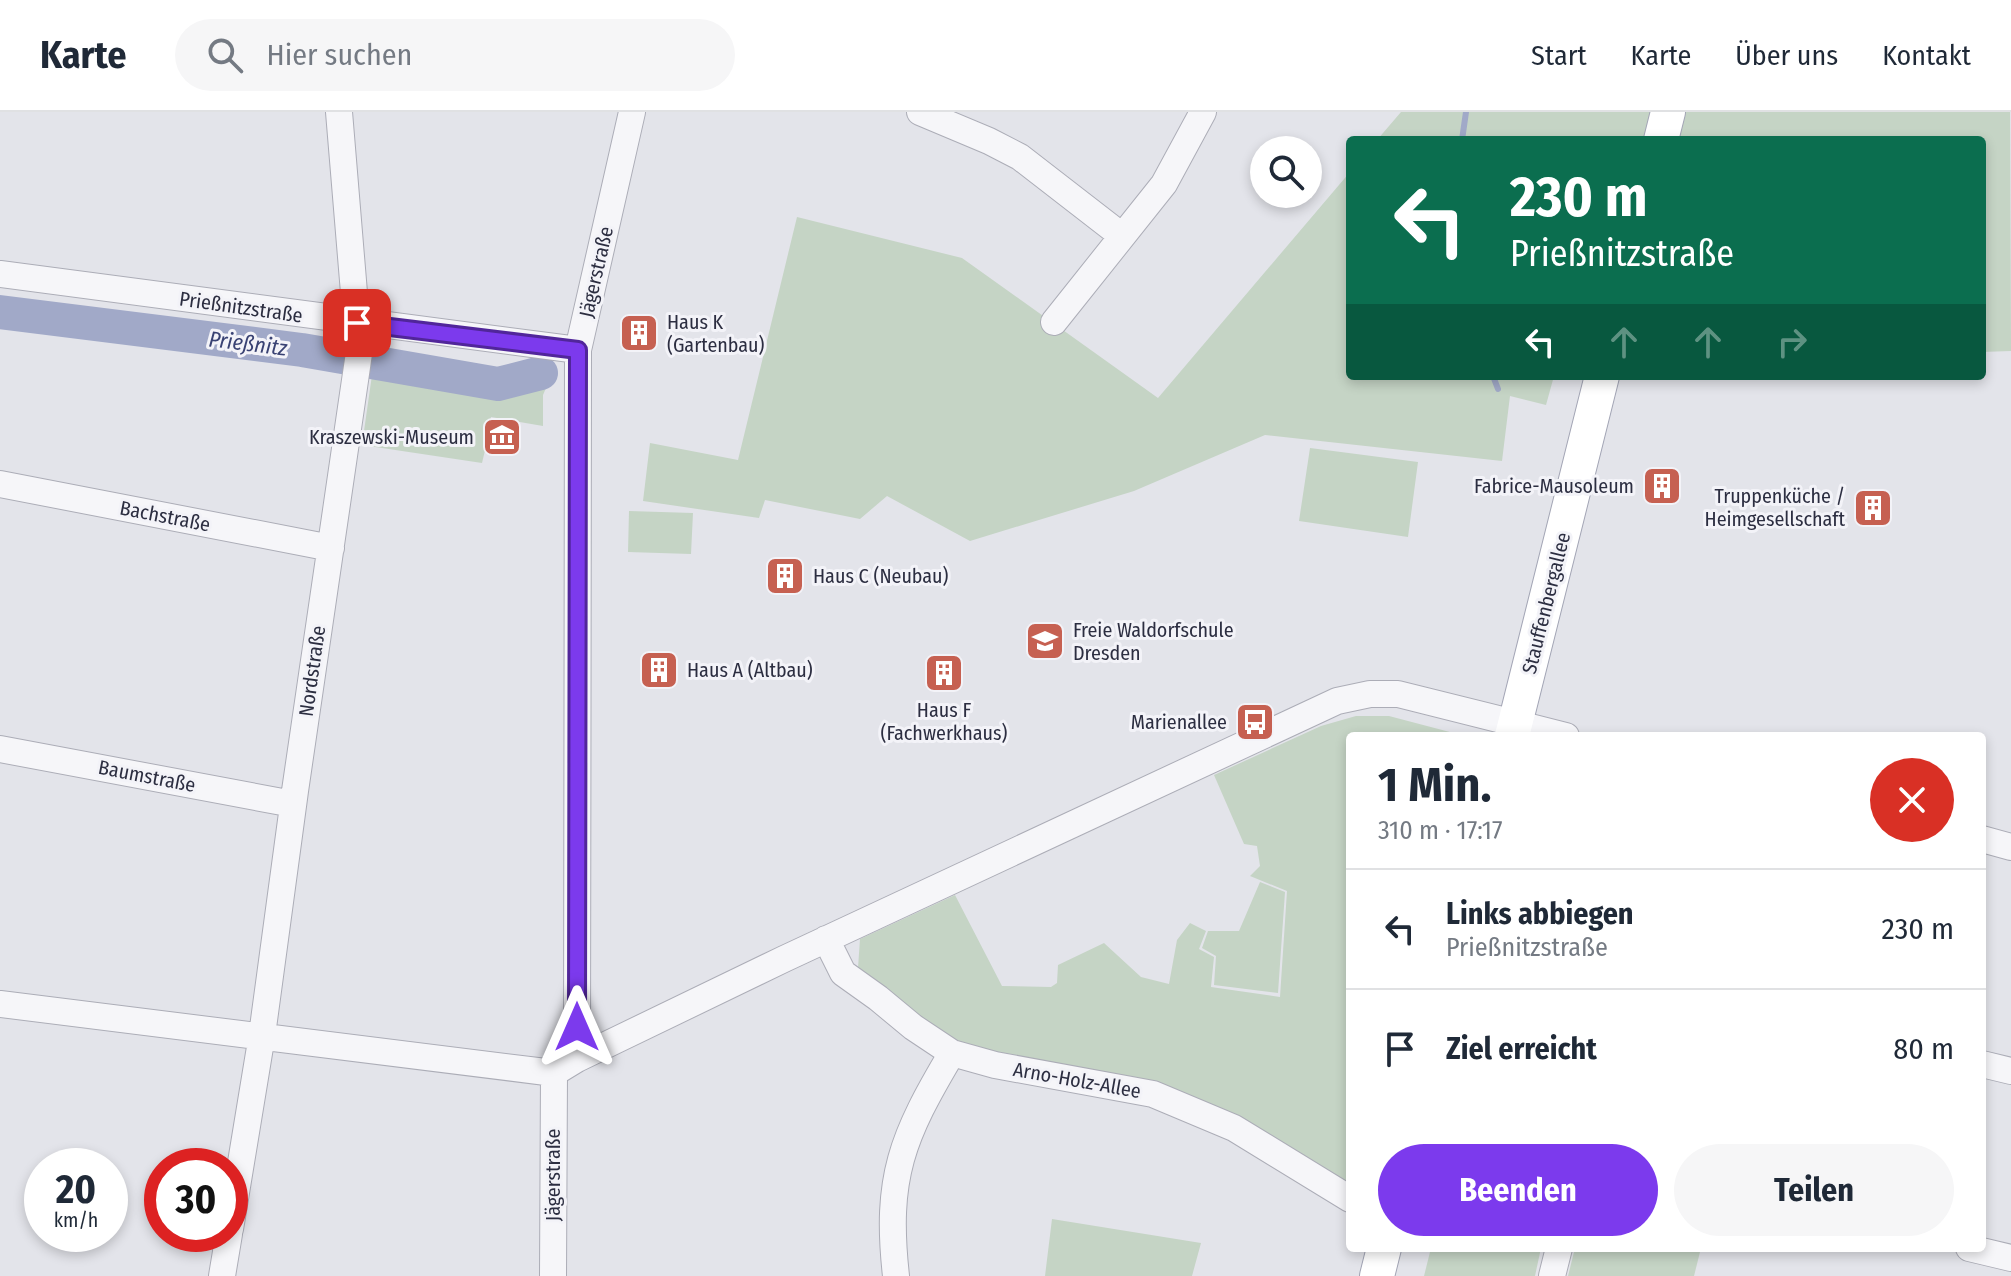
<!DOCTYPE html>
<html lang="de">
<meta charset="utf-8">
<style>
body{margin:0;font-family:"Fira Sans Condensed",sans-serif;background:#f6f6f7;color:#1f2937;height:100vh;display:flex;flex-direction:column;font-size:30px;white-space:nowrap}
*{box-sizing:border-box;margin:0}
p{font-size:26px;color:#747a83}
.icon{flex:none;width:44px;height:44px;fill:none;stroke:currentColor;stroke-width:2;stroke-linecap:round;stroke-linejoin:round}
.map{position:relative;flex:1;overflow:hidden}
.details{position:absolute;left:1346px;top:620px;width:640px;height:520px;display:flex;flex-direction:column;background:#fff;border-radius:8px;box-shadow:0 4px 12px #0003}
.details>*{flex:none}
.banner{position:absolute;left:1346px;top:24px;width:640px;height:244px;border-radius:8px;box-shadow:0 4px 12px #0003;background:#0b6e4f;color:#fff;overflow:hidden}
.buttons{position:absolute;left:1250px;top:24px;display:grid;gap:16px}
.buttons a{display:grid;place-items:center;width:72px;height:72px;border-radius:50%;background:#fff;box-shadow:0 4px 12px #0003;font-size:40px}
.speed{position:absolute;left:24px;top:1036px;display:flex;gap:16px;font-size:40px;font-weight:700;text-align:center}
.speed>*{display:grid;place-content:center;width:104px;height:104px;border-radius:50%;background:#fff;box-shadow:0 4px 12px #0003;line-height:1}
.speed small{font-size:20px;font-weight:400}
.speed .limit{border:12px solid #d22;background:#fff;color:#111}
.pin{position:absolute;display:grid;place-items:center;width:68px;height:68px;color:#fff;margin:-34px;border-radius:16px;box-shadow:0 4px 12px #0006}
.me{position:absolute;width:88px;margin:-44px;rotate:0deg;stroke-linejoin:round;filter:drop-shadow(0 0 6px #0008)}
.turn{display:flex;align-items:center;gap:28px;height:168px;padding:0 32px;font-size:36px}
.turn .icon{width:104px;height:104px;stroke-width:2.5}
.turn b{display:block;font-size:56px;line-height:68px}
.lanes{display:flex;align-items:center;height:76px;padding:0 32px;background:#0003;justify-content:center;gap:40px;direction:ltr}
.lanes .off{opacity:.35}
.round{display:grid;place-items:center;flex:none;width:84px;height:84px;border-radius:42px;background:#f6f6f7}
.head{display:flex;align-items:center;justify-content:space-between;height:136px;padding:0 32px}
h1{font-size:48px;font-weight:700;line-height:60px}
.primary-button{display:flex;gap:16px;margin-top:auto;padding:16px 32px}
.primary-button a{flex:1;height:92px;border-radius:48px;background:#7c3aed;color:#fff;font-size:32px;font-weight:700;line-height:92px;text-align:center}
.primary-button a+a{background:#f6f6f7;color:#1f2937}
ul{padding:0;list-style:none}
li{display:flex;align-items:center;gap:24px;height:120px;padding:0 32px;border-top:2px solid #e0e1e3}
li div{flex:1}
li b{display:block;font-size:30px}
li em{font-style:normal}
header{display:flex;align-items:center;gap:48px;box-sizing:border-box;height:112px;padding:0 40px;background:#fff;border-bottom:2px solid #e0e1e3}
header strong{font-size:38px}
nav{display:flex;gap:44px;margin-inline-start:auto;font-size:28px}
.search{width:560px;height:72px;background:#f6f6f7;display:flex;align-items:center;gap:20px;box-sizing:border-box;padding:0 28px;border-radius:44px;color:#747a83;font-size:30px}
.map>svg:first-child{display:block}
</style>
<header>
<strong>Karte</strong>
<div class="search"><svg class="icon" aria-label="search" viewBox="0 0 24 24"><circle cx="10" cy="10" r="6"/><path d="M15 15l6 6"/></svg>Hier suchen</div>
<nav><a>Start</a><a>Karte</a><a>Über uns</a><a>Kontakt</a></nav>
</header>
<div class="map">
<svg width="2011" height="1164" viewBox="0 0 2011 1164">
<rect width="100%" height="100%" fill="#e3e4ea"/>
<!-- green -->
<path fill="#c5d4c5" d="M 1401,0 L 2010,0 L 2011,239 L 1982,240 L 1982,28 L 1377,28 Z
M 1350,60 L 1350,264 L 1554,264 L 1546,293 L 1510,284 L 1502,349 L 1265,323 L 1134,379 L 970,429 L 887,384 L 860,407 L 765,388 L 759,406 L 643,389 L 650,331 L 738,348 L 797,105 L 962,146 L 1158,286 Z
M 372,263 L 500,282 L 546,265 L 549,269 L 543,283 L 543,314 L 491,305 L 489,317 L 486,317 L 484,329 L 487,330 L 482,351 L 362,333 Z
M 1310,336 L 1418,350 L 1408,425 L 1299,409 Z
M 629,399 L 693,401 L 691,442 L 628,440 Z
M 1356,604 L 1389,604 L 1465,624 L 1350,624 L 1350,1074 L 1281,1037 L 958,931 L 930,913 L 858,856 L 860,827 L 955,783 L 1002,874 L 1051,875 L 1057,871 L 1058,853 L 1104,831 L 1141,865 L 1169,872 L 1177,828 L 1190,811 L 1206,819 L 1199,837 L 1214,845 L 1211,875 L 1280,885 L 1287,779 L 1250,764 L 1260,754 L 1257,734 L 1244,732 L 1214,663 L 1321,614 Z
M 1260,770 L 1285,780 L 1278,881 L 1214,873 L 1216,844 L 1202,836 L 1208,819 L 1239,819 Z
M 1052,1107 L 1201,1131 L 1192,1164 L 1045,1164 Z
M 1431,1136 L 1541,1136 L 1535,1164 L 1424,1164 Z
M 1575,1136 L 1701,1136 L 1694,1164 L 1568,1164 Z"/>
<g fill="none" stroke-linecap="round" stroke-linejoin="round">
<!-- stream -->
<path stroke="#a1a9c8" stroke-width="6" d="M 1462,28 L 1466,0
M 1493,264 L 1498,277"/>
<!-- river -->
<path stroke="#a1a9c8" stroke-width="34" d="M 0,200 L 302,238 L 498,272 L 541,261"/>
<defs>
<path id="minor" d="M 920,0 L 989,29 L 1020,45 L 1122,124
M 0,162 L 578,238
M 1054,210 L 1164,72 L 1203,0
M 0,372 L 331,436
M 0,637 L 293,692
M 1982,727 L 2011,735
M 826,827 L 843,861 L 878,886 L 913,915 L 952,941 L 995,953 L 1153,982 L 1234,1016 L 1350,1087
M 0,892 L 554,961 L 577,947 L 784,847 L 1337,589 L 1370,582 L 1398,582 L 1566,624
M 577,947 L 578,238 L 632,0
M 1982,952 L 2011,959
M 230,1117 L 262,923 L 295,679 L 359,241 L 339,0
M 1969,1136 L 2011,1146
M 222,1164 L 229,1122
M 553,1164 L 554,961
M 896,1164 C 885,1065 902,1025 952,941
M 1552,1164 L 1559,1136"/>
<path id="major" d="M 1661,28 L 1668,0
M 1512,624 L 1602,264
M 1377,1164 L 1384,1136"/>
</defs>
<!-- minor casing -->
<use href="#minor" stroke="#acadb7" stroke-width="28"/>
<!-- major casing -->
<use href="#major" stroke="#a3a5b5" stroke-width="36"/>
<!-- minor -->
<use href="#minor" stroke="#f6f6f9" stroke-width="26"/>
<!-- major -->
<use href="#major" stroke="#fff" stroke-width="34"/>
</g>
<g fill="none" stroke-linecap="round" stroke-linejoin="round">
<defs>
<path id="route" d="M 357,211 L 578,238 L 577,915"/>
</defs>
<!-- route casing -->
<use href="#route" stroke="#51269a" stroke-width="20"/>
<!-- route -->
<use href="#route" stroke="#7c3aed" stroke-width="14"/>
</g>
<!-- icons -->
<defs>
<symbol id="building-square" viewBox="-11 -11 22 22"><rect x="-9" y="-9" width="18" height="18" rx="4" fill="#c66051" stroke="#f3f3f8"/><path d="M-4-6H4V6H1V3H-1V6H-4ZM-2.5-4.3h1.7v1.8h-1.7ZM.8-4.3h1.7v1.8H.8ZM-2.5-1h1.7V.8h-1.7ZM.8-1h1.7V.8H.8Z" fill="#fff"/></symbol>
<symbol id="museum-square" viewBox="-11 -11 22 22"><rect x="-9" y="-9" width="18" height="18" rx="4" fill="#c66051" stroke="#f3f3f8"/><path d="M0-6L6-3V-2H-6V-3ZM-5-1h2V3h-2ZM-1-1h2V3h-2ZM3-1h2V3H3ZM-6 4H6V6H-6Z" fill="#fff"/></symbol>
<symbol id="school-square" viewBox="-11 -11 22 22"><rect x="-9" y="-9" width="18" height="18" rx="4" fill="#c66051" stroke="#f3f3f8"/><path d="M0-5L7-2L0 1L-7-2ZM-4 1L0 2.5L4 1V4Q0 6-4 4Z" fill="#fff"/></symbol>
<symbol id="bus-square" viewBox="-11 -11 22 22"><rect x="-9" y="-9" width="18" height="18" rx="4" fill="#c66051" stroke="#f3f3f8"/><path d="M-5-6H5V4H4V6H2V4H-2V6H-4V4H-5ZM-3.5-4V0h7V-4ZM-3.5 1.2v1.5H-2V1.2ZM2 1.2v1.5H3.5V1.2Z" fill="#fff"/></symbol>
</defs>
<g fill-rule="evenodd">
<use href="#building-square" x="617" y="199" width="44" height="44"/>
<use href="#museum-square" x="480" y="303" width="44" height="44"/>
<use href="#building-square" x="1640" y="352" width="44" height="44"/>
<use href="#building-square" x="1851" y="374" width="44" height="44"/>
<use href="#building-square" x="763" y="442" width="44" height="44"/>
<use href="#school-square" x="1023" y="507" width="44" height="44"/>
<use href="#building-square" x="637" y="536" width="44" height="44"/>
<use href="#building-square" x="922" y="539" width="44" height="44"/>
<use href="#bus-square" x="1233" y="588" width="44" height="44"/>
</g>
<g text-anchor="middle" stroke-width="6" stroke-linejoin="round" paint-order="stroke">
<!-- street labels -->
<g font-size="20" fill="#2c2e41" stroke="#f3f3f8">
<text transform="translate(596 160) rotate(-77)" y="7">Jägerstraße</text>
<text transform="translate(241 195) rotate(8)" y="7">Prießnitzstraße</text>
<text transform="translate(165 404) rotate(11)" y="7">Bachstraße</text>
<text transform="translate(1546 491) rotate(-76)" y="7">Stauffenbergallee</text>
<text transform="translate(312 559) rotate(-82)" y="7">Nordstraße</text>
<text transform="translate(147 664) rotate(11)" y="7">Baumstraße</text>
<text transform="translate(1077 968) rotate(10)" y="7">Arno-Holz-Allee</text>
<text transform="translate(553 1063) rotate(-90)" y="7">Jägerstraße</text>
</g>
<!-- poi labels -->
<g font-size="20" fill="#2c2e41" stroke="#f3f3f8" text-anchor="start">
<text x="667" y="217">Haus K<tspan x="667" dy="23">(Gartenbau)</tspan></text>
<text x="474" y="332" text-anchor="end">Kraszewski-Museum</text>
<text x="1634" y="381" text-anchor="end">Fabrice-Mausoleum</text>
<text x="1845" y="391" text-anchor="end">Truppenküche /<tspan x="1845" dy="23">Heimgesellschaft</tspan></text>
<text x="813" y="471">Haus C (Neubau)</text>
<text x="1073" y="525">Freie Waldorfschule<tspan x="1073" dy="23">Dresden</tspan></text>
<text x="687" y="565">Haus A (Altbau)</text>
<text x="944" y="605" text-anchor="middle">Haus F<tspan x="944" dy="23">(Fachwerkhaus)</tspan></text>
<text x="1227" y="617" text-anchor="end">Marienallee</text>
</g>
<!-- water labels -->
<g font-size="22" font-style="italic" fill="#394273" stroke="#f3f3f8">
<text transform="translate(248 231) rotate(7)" y="8">Prießnitz</text>
</g>
</g>
</svg>
<div class="buttons">
<a><svg class="icon" aria-label="search" viewBox="0 0 24 24"><circle cx="10" cy="10" r="6"/><path d="M15 15l6 6"/></svg></a>
</div>
<div class="speed"><div>20<small>km/h</small></div><div class="limit">30</div></div>
<div class="pin" style="left:357px;top:211px;background:#d93025"><svg class="icon" aria-label="arrive" viewBox="0 0 24 24"><path d="M6 21V4h12l-3 4 3 4H6"/></svg></div>
<svg class="me" style="left:577px;top:915px" viewBox="-20 -20 40 40"><path d="M0-17L14 15 0 8-14 15z" fill="#7c3aed" stroke="#fff" stroke-width="4"/></svg>
<div class="banner">
<div class="turn"><svg class="icon" aria-label="left" viewBox="0 0 24 24"><path d="M17 20v-9H6M10 6l-5 5 5 5"/></svg><div><b>230 m</b>Prießnitzstraße</div></div>
<div class="lanes"><svg class="icon" aria-label="left" viewBox="0 0 24 24"><path d="M17 20v-9H6M10 6l-5 5 5 5"/></svg><svg class="icon off" aria-label="ahead" viewBox="0 0 24 24"><path d="M12 20V5M6 11l6-6 6 6"/></svg><svg class="icon off" aria-label="ahead" viewBox="0 0 24 24"><path d="M12 20V5M6 11l6-6 6 6"/></svg><svg class="icon off" aria-label="right" viewBox="0 0 24 24"><path d="M7 20v-9h11M14 6l5 5-5 5"/></svg></div>
</div>
<section class="details">
<div class="head"><div><h1>1 Min.</h1><p>310 m · 17:17</p></div><a class="round" style="background:#d93025;color:#fff"><svg class="icon" aria-label="close" viewBox="0 0 24 24"><path d="M6 6l12 12M18 6L6 18"/></svg></a></div>
<ul>
<li><svg class="icon" aria-label="left" viewBox="0 0 24 24"><path d="M17 20v-9H6M10 6l-5 5 5 5"/></svg><div><b>Links abbiegen</b><p>Prießnitzstraße</p></div><em>230 m</em></li>
<li><svg class="icon" aria-label="arrive" viewBox="0 0 24 24"><path d="M6 21V4h12l-3 4 3 4H6"/></svg><div><b>Ziel erreicht</b></div><em>80 m</em></li>
</ul>
<div class="primary-button"><a>Beenden</a><a>Teilen</a></div>
</section>
</div>
